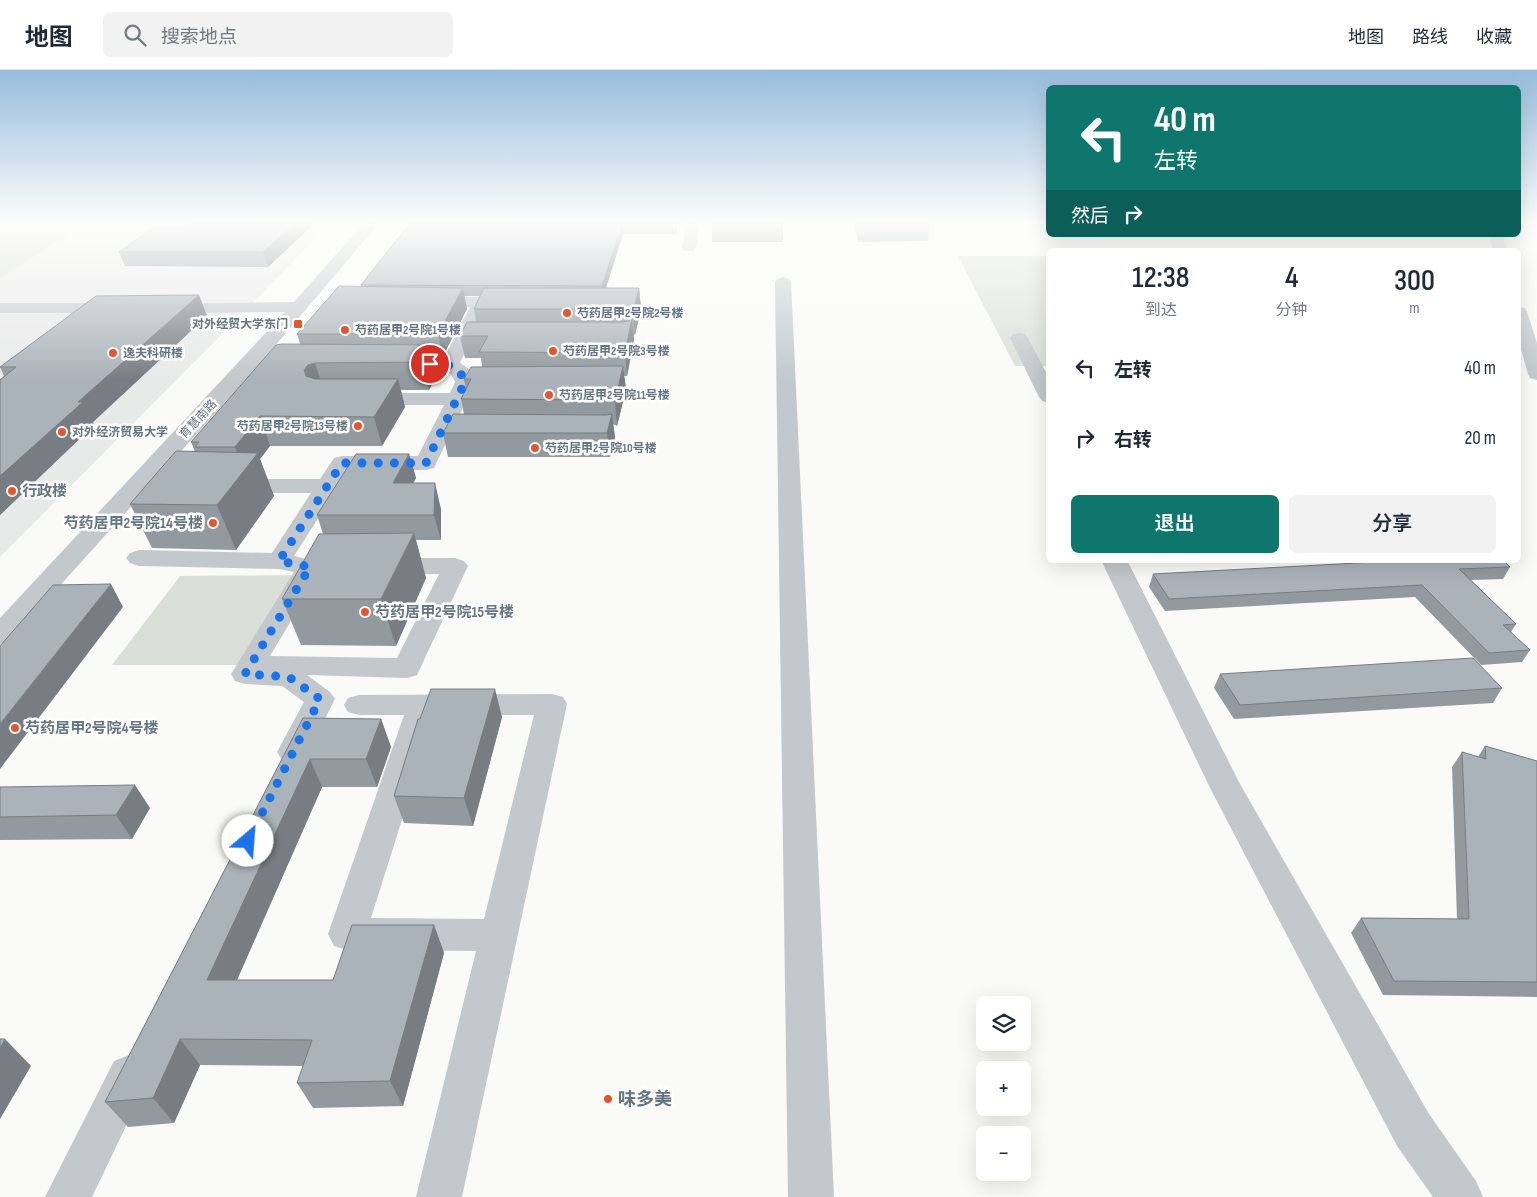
<!DOCTYPE html>
<html lang="zh">
<meta charset="utf-8">
<style>
body{margin:0;font-family:"Sofia Sans Condensed","Noto Sans SC",sans-serif;background:#f2f2f3;color:#1f2937;height:100vh;display:flex;flex-direction:column;font-size:19px;white-space:nowrap}
*{box-sizing:border-box;margin:0}
p{font-size:16px;color:#747a83}
.icon{flex:none;width:28px;height:28px;fill:none;stroke:currentColor;stroke-width:2;stroke-linecap:round;stroke-linejoin:round}
.map{position:relative;flex:1;overflow:hidden}
.side{position:absolute;left:1046px;top:178px;width:475px;height:315px;display:flex;flex-direction:column;background:#fff;border-radius:8px;box-shadow:0 5px 20px #0002}
.side>*{flex:none}
.top-card{position:absolute;left:1046px;top:15px;width:475px;height:152px;border-radius:8px;box-shadow:0 5px 20px #0002;background:#0f766e;color:#fff;overflow:hidden}
.controls{position:absolute;left:976px;top:926px;display:grid;gap:10px}
.controls a{display:grid;place-items:center;width:55px;height:55px;border-radius:8px;background:#fff;box-shadow:0 5px 20px #0002;font-size:25px}
.pin{position:absolute;display:grid;place-items:center;width:42px;height:42px;color:#fff;margin:-21px;border:2px solid #fff;border-radius:50%;box-shadow:0 1px 5px #0007}
.me{position:absolute;width:55px;margin:-28px;rotate:27deg;stroke-linejoin:round;filter:drop-shadow(0 0 4px #0008)}
.turn{display:flex;align-items:center;gap:18px;height:105px;padding:0 25px;font-size:22px}
.turn .icon{width:65px;height:65px;stroke-width:2.5}
.turn b{display:block;font-size:35px;line-height:42px}
.then{display:flex;align-items:center;height:48px;padding:0 25px;background:#0003;gap:10px;font-size:19px}
.eta{display:flex;justify-content:space-evenly;align-items:center;height:85px;text-align:center}
.eta b{font-size:30px;font-weight:600;line-height:35px}
.primary-button{display:flex;gap:10px;margin-top:auto;padding:10px 25px}
.primary-button a{flex:1;height:58px;border-radius:8px;background:#0f766e;color:#fff;font-size:20px;font-weight:600;line-height:58px;text-align:center}
.primary-button a+a{background:#f2f2f3;color:#1f2937}
ul{padding:0;list-style:none}
li{display:flex;align-items:center;gap:15px;height:70px;padding:0 25px}
li div{flex:1}
li b{display:block;font-size:19px}
li em{font-style:normal}
header{display:flex;align-items:center;gap:30px;box-sizing:border-box;height:70px;padding:0 25px;background:#fff;border-bottom:1px solid #e0e1e3}
header strong{font-size:24px}
nav{display:flex;gap:28px;margin-inline-start:auto;font-size:18px}
.search{width:350px;height:45px;background:#f2f2f3;display:flex;align-items:center;gap:12px;box-sizing:border-box;padding:0 18px;border-radius:8px;color:#747a83;font-size:19px}
.map>svg:first-child{display:block}
</style>
<header>
<strong>地图</strong>
<div class="search"><svg class="icon" aria-label="search" viewBox="0 0 24 24"><circle cx="10" cy="10" r="6"/><path d="M15 15l6 6"/></svg>搜索地点</div>
<nav><a>地图</a><a>路线</a><a>收藏</a></nav>
</header>
<div class="map">
<svg width="1537" height="1127" viewBox="0 0 1537 1127">
<rect width="100%" height="100%" fill="#fafaf8"/>
<!-- built -->
<path fill="#e8e9e9" d="M 0,152 L 331,152 L 250,236 L 0,487 Z"/>
<!-- green -->
<path fill="#dadfd7" d="M 0,152 L 88,152 L 0,208 Z
M 958,186 L 1049,186 L 1049,296 L 1015,296 Z
M 300,505 L 246,595 L 112,595 L 180,506 Z"/>
<g fill="none" stroke-linecap="round" stroke-linejoin="round">
<!-- minor -->
<path fill="#c3c8cc" fill-rule="evenodd" d="M 365,152 L 380,152 L 257,297 L 10,571 L 0,574 L 0,548 L 285,242 L 166,243 L 160,242 L 158,238 L 160,234 L 294,232 Z
M 686,152 L 700,152 L 696,178 L 694,181 L 684,181 L 682,178 Z
M 1489,165 L 1503,165 L 1507,180 L 1493,180 Z
M 783,207 L 789,209 L 791,212 L 834,1127 L 788,1127 L 775,212 L 777,209 Z
M 429,227 L 481,227 L 487,228 L 489,232 L 460,293 L 468,298 L 475,312 L 434,398 L 426,400 L 349,400 L 294,486 L 319,492 L 323,497 L 270,586 L 397,588 L 439,504 L 387,504 L 378,501 L 374,496 L 378,491 L 387,488 L 455,488 L 464,491 L 468,496 L 417,605 L 407,608 L 307,605 L 330,622 L 335,629 L 304,690 L 293,694 L 282,690 L 277,682 L 304,632 L 282,616 L 245,614 L 235,611 L 231,604 L 294,502 L 279,499 L 139,496 L 130,493 L 126,488 L 130,483 L 139,480 L 272,483 L 311,423 L 234,423 L 226,421 L 223,416 L 226,411 L 234,409 L 320,409 L 334,388 L 342,386 L 418,386 L 444,335 L 366,335 L 359,333 L 356,329 L 359,325 L 366,323 L 450,323 L 455,312 C 450,297 439,301 425,298 L 423,294 L 425,290 L 444,288 L 470,237 L 423,236 L 421,232 L 423,228 Z
M 0,233 L 116,233 L 122,234 L 124,238 L 122,242 L 116,243 L 0,243 Z
M 1519,237 L 1525,238 L 1527,242 L 1537,273 L 1537,310 L 1530,308 L 1528,304 L 1519,272 Z
M 1019,263 L 1025,264 L 1028,268 L 1049,308 L 1049,333 L 1042,331 L 1039,327 L 1010,268 L 1013,264 Z
M 1101,490 L 1127,490 L 1240,714 L 1429,1044 L 1476,1111 L 1483,1127 L 1433,1127 L 1397,1076 L 1210,718 Z
M 552,624 L 563,627 L 567,634 L 462,1127 L 416,1127 L 476,881 L 347,880 L 334,876 L 328,864 L 404,645 L 359,645 L 348,642 L 344,635 L 348,628 L 359,625 ZM 435,645 L 534,645 L 484,849 L 371,848 Z
M 129,985 L 144,991 L 150,1006 L 92,1127 L 45,1127 L 114,991 Z"/>
</g>
<!-- wall -->
<path fill="#929a9f" d="M 192,152 L 316,152 L 268,197 L 125,196 L 119,182 L 185,157 Z
M 411,152 L 678,152 L 676,164 L 623,164 L 606,218 L 639,218 L 641,239 L 635,265 L 634,264 L 634,270 L 627,306 L 624,306 L 626,319 L 617,356 L 613,354 L 615,367 L 610,387 L 448,387 L 443,363 L 464,344 L 461,329 L 466,319 L 464,309 L 482,297 L 481,288 L 465,288 L 460,266 L 476,252 L 474,239 L 481,226 L 464,226 L 467,239 L 443,286 L 435,286 L 439,302 L 429,320 L 401,320 L 405,337 L 382,376 L 270,376 L 260,389 L 274,426 L 236,480 L 152,478 L 130,434 L 195,382 L 191,372 L 300,274 L 297,264 L 361,216 L 361,215 Z
M 712,152 L 783,152 L 783,172 L 712,172 Z
M 853,152 L 929,152 L 928,171 L 858,172 Z
M 199,225 L 207,246 L 93,352 L 94,355 L 0,445 L 0,310 L 4,306 L 0,297 Z
M 409,384 L 416,408 L 413,413 L 441,439 L 441,470 L 416,470 L 426,508 L 396,576 L 301,575 L 282,529 L 323,464 L 317,445 Z
M 1377,490 L 1503,490 L 1510,497 L 1503,509 L 1471,510 L 1516,554 L 1511,562 L 1530,580 L 1522,592 L 1481,595 L 1415,527 L 1165,541 L 1149,517 L 1153,504 L 1379,492 Z
M 1220,604 L 1502,618 L 1493,633 L 1234,649 L 1214,618 Z
M 502,647 L 473,756 L 404,753 L 394,726 Z
M 303,648 L 381,649 L 391,677 L 377,717 L 322,717 L 237,910 L 333,910 L 434,855 L 444,883 L 403,1036 L 313,1038 L 297,1013 L 303,996 L 200,995 L 174,1053 L 128,1057 L 105,1032 Z
M 1485,676 L 1537,691 L 1537,927 L 1383,925 L 1351,863 L 1361,848 L 1457,849 L 1452,697 L 1462,682 L 1478,687 Z
M 0,717 L 150,738 L 132,769 L 0,770 Z"/>
<!-- shaded-wall -->
<path fill="#777d82" d="M 297,152 L 316,152 L 268,197 L 263,182 Z
M 675,152 L 678,152 L 676,164 L 675,154 Z
M 622,155 L 623,164 L 603,226 L 602,216 Z
M 463,218 L 467,239 L 443,286 L 438,264 Z
M 639,218 L 641,239 L 635,265 L 633,244 Z
M 199,225 L 207,246 L 93,352 L 94,355 L 0,445 L 0,406 L 78,332 Z
M 632,248 L 634,270 L 627,306 L 625,283 Z
M 432,275 L 439,302 L 429,320 L 422,292 Z
M 315,293 L 324,321 L 316,323 L 304,300 L 308,295 Z
M 623,296 L 626,319 L 617,356 L 615,332 Z
M 398,309 L 405,337 L 382,376 L 374,347 Z
M 612,344 L 615,367 L 610,387 L 607,363 Z
M 260,346 L 270,376 L 260,389 L 274,426 L 236,480 L 217,435 L 244,400 L 235,377 Z
M 409,384 L 416,408 L 400,438 L 393,413 Z
M 435,413 L 441,439 L 441,470 L 434,445 Z
M 414,463 L 426,508 L 396,576 L 381,529 Z
M 111,514 L 123,537 L 0,699 L 0,654 Z
M 495,619 L 502,647 L 473,756 L 464,728 Z
M 381,649 L 391,677 L 377,717 L 366,689 Z
M 310,689 L 322,717 L 225,937 L 207,910 Z
M 135,715 L 150,738 L 132,769 L 116,745 Z
M 434,855 L 444,883 L 403,1036 L 390,1011 Z
M 5,969 L 31,996 L 0,1049 L 0,978 Z
M 180,969 L 200,995 L 174,1053 L 153,1028 Z"/>
<!-- building -->
<path fill="#aab3b9" stroke="#777d82" d="M 192,152 L 297,152 L 263,182 L 119,182 L 155,157 L 185,157 Z
M 411,152 L 675,152 L 675,154 L 622,155 L 602,216 L 361,215 Z
M 712,152 L 783,152 L 783,153 L 712,154 Z
M 859,152 L 929,152 L 930,153 L 859,153 Z
M 339,216 L 463,218 L 438,264 L 297,264 Z
M 484,218 L 639,218 L 633,244 L 629,240 L 623,239 L 474,239 Z
M 199,225 L 78,332 L 83,332 L 0,406 L 0,310 L 16,297 L 0,297 L 96,226 Z
M 632,248 L 625,283 L 479,282 L 488,266 L 460,266 L 467,252 L 623,252 L 629,251 Z
M 282,274 L 432,275 L 422,292 L 315,293 L 308,295 L 304,300 L 306,306 L 315,309 L 398,309 L 374,347 L 260,346 L 235,377 L 195,377 L 199,372 L 191,372 L 276,275 Z
M 623,296 L 615,332 L 606,330 L 461,329 L 471,309 L 464,309 L 471,297 Z
M 453,344 L 606,345 L 612,344 L 607,363 L 443,363 Z
M 176,381 L 258,383 L 217,435 L 130,434 Z
M 356,384 L 409,384 L 393,413 L 435,413 L 434,445 L 317,445 Z
M 414,463 L 381,529 L 282,529 L 319,464 Z
M 1394,490 L 1503,490 L 1510,497 L 1459,499 L 1516,554 L 1503,555 L 1530,580 L 1489,583 L 1422,515 L 1169,529 L 1153,504 L 1395,491 Z
M 111,514 L 0,654 L 0,576 L 53,515 Z
M 1473,588 L 1502,618 L 1240,635 L 1220,604 Z
M 431,619 L 495,619 L 464,728 L 394,726 L 418,649 L 420,649 Z
M 303,648 L 381,649 L 366,689 L 310,689 L 207,910 L 333,910 L 352,855 L 434,855 L 390,1011 L 297,1013 L 312,970 L 180,969 L 153,1028 L 105,1032 Z
M 1485,676 L 1537,691 L 1537,912 L 1394,911 L 1361,848 L 1469,849 L 1462,682 L 1486,689 Z
M 135,715 L 116,745 L 0,747 L 0,717 Z
M 0,969 L 5,969 L 0,978 Z"/>
<!-- sky -->
<linearGradient id="sky" x2="0" y2="1"><stop stop-color="#96bcdc"/><stop offset="0.49" stop-color="#fdfdfc"/><stop offset="1" stop-color="#fdfdfc" stop-opacity="0"/></linearGradient>
<rect width="1537" height="310" fill="url(#sky)"/>
<g fill="none" stroke-linecap="round" stroke-linejoin="round">
<!-- route -->
<path stroke="#1a73e8" stroke-width="9" stroke-dasharray="0 16.2" d="M 248,771 L 320,629 L 289,607 L 245,604 L 310,497 L 279,491 L 342,393 L 426,393 L 465,312 C 458,294 447,294 430,294"/>
</g>
<!-- markers -->
<g fill="#e4572e" stroke="#fff" stroke-width="2">
<circle cx="567" cy="243" r="5"/>
<rect x="293" y="249" width="10" height="10" rx="2.5"/>
<circle cx="345" cy="260" r="5"/>
<circle cx="553" cy="281" r="5"/>
<circle cx="113" cy="283" r="5"/>
<circle cx="549" cy="325" r="5"/>
<circle cx="358" cy="356" r="5"/>
<circle cx="62" cy="362" r="5"/>
<circle cx="535" cy="378" r="5"/>
<circle cx="12" cy="421" r="5"/>
<circle cx="213" cy="453" r="5"/>
<circle cx="365" cy="542" r="5"/>
<circle cx="15" cy="658" r="5"/>
<circle cx="608" cy="1029" r="5"/>
</g>
<g text-anchor="middle" stroke-width="5" stroke-linejoin="round" paint-order="stroke">
<!-- far-poi labels -->
<g font-size="12" font-weight="bold" fill="#657683" stroke="#fff" text-anchor="start">
<text x="577" y="247">芍药居甲2号院2号楼</text>
<text x="288" y="258" text-anchor="end">对外经贸大学东门</text>
<text x="355" y="264">芍药居甲2号院1号楼</text>
<text x="563" y="285">芍药居甲2号院3号楼</text>
<text x="123" y="287">逸夫科研楼</text>
<text x="559" y="329">芍药居甲2号院11号楼</text>
<text x="348" y="360" text-anchor="end">芍药居甲2号院13号楼</text>
<text x="72" y="366">对外经济贸易大学</text>
<text x="545" y="382">芍药居甲2号院10号楼</text>
</g>
<!-- far-street labels -->
<g font-size="12" fill="#657683" stroke="#fff">
<text transform="translate(198 349) rotate(-47)" y="4">育慧南路</text>
</g>
<!-- poi labels -->
<g font-size="15" font-weight="bold" fill="#657683" stroke="#fff" text-anchor="start">
<text x="22" y="426">行政楼</text>
<text x="203" y="458" text-anchor="end">芍药居甲2号院14号楼</text>
<text x="375" y="547">芍药居甲2号院15号楼</text>
<text x="25" y="663">芍药居甲2号院4号楼</text>
</g>
<!-- near-poi labels -->
<g font-size="18" font-weight="bold" fill="#657683" stroke="#fff" text-anchor="start">
<text x="618" y="1035">味多美</text>
</g>
</g>
</svg>
<div class="controls">
<a><svg class="icon" aria-label="layers" viewBox="0 0 24 24"><path d="M12 4l9 5-9 5-9-5zM3 14l9 5 9-5"/></svg></a>
<a>+</a>
<a>−</a>
</div>
<div class="pin" style="left:430px;top:294px;background:#d93025"><svg class="icon" aria-label="arrive" viewBox="0 0 24 24"><path d="M6 21V4h12l-3 4 3 4H6"/></svg></div>
<svg class="me" style="left:248px;top:771px" viewBox="-20 -20 40 40"><circle r="19" fill="#fff"/><path d="M0-13L10 11 0 6-10 11z" fill="#1a73e8"/></svg>
<div class="top-card">
<div class="turn"><svg class="icon" aria-label="left" viewBox="0 0 24 24"><path d="M17 20v-9H6M10 6l-5 5 5 5"/></svg><div><b>40 m</b>左转</div></div>
<div class="then">然后<svg class="icon" aria-label="right" viewBox="0 0 24 24"><path d="M7 20v-9h11M14 6l5 5-5 5"/></svg></div>
</div>
<section class="side">
<div class="eta">
<div><b>12:38</b><p>到达</p></div>
<div><b>4</b><p>分钟</p></div>
<div><b>300</b><p>m</p></div>
</div>
<ul>
<li><svg class="icon" aria-label="left" viewBox="0 0 24 24"><path d="M17 20v-9H6M10 6l-5 5 5 5"/></svg><div><b>左转</b></div><em>40 m</em></li>
<li><svg class="icon" aria-label="right" viewBox="0 0 24 24"><path d="M7 20v-9h11M14 6l5 5-5 5"/></svg><div><b>右转</b></div><em>20 m</em></li>
</ul>
<div class="primary-button"><a>退出</a><a>分享</a></div>
</section>
</div>
